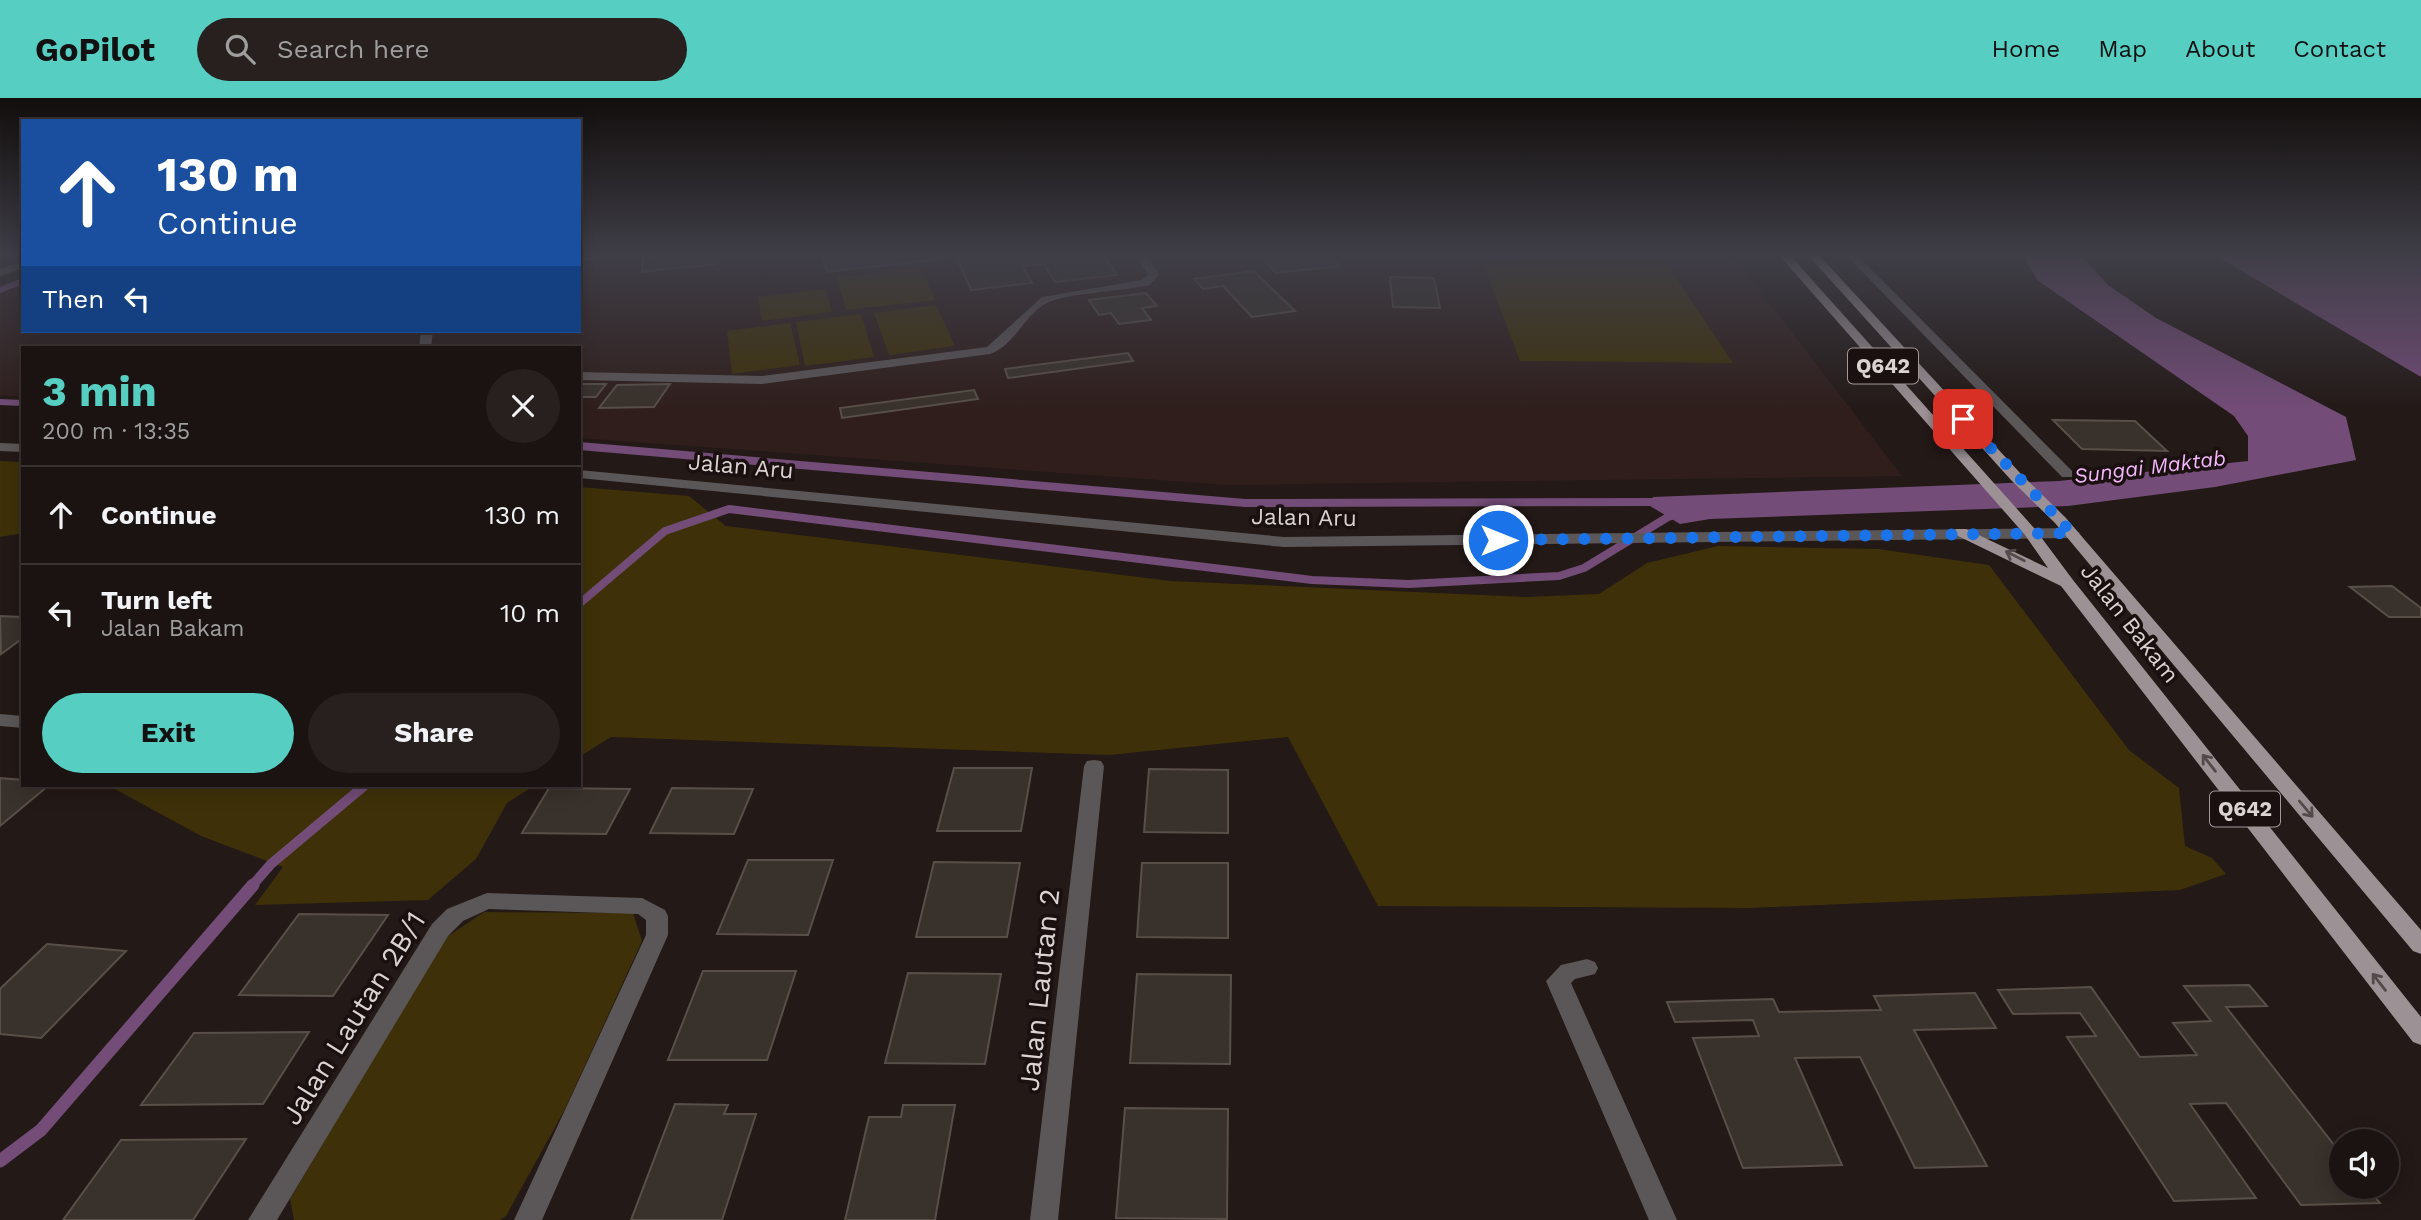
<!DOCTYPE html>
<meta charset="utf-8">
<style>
body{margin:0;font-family:"Work Sans",sans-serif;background:#27201f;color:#f1f3f6;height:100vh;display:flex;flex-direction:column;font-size:26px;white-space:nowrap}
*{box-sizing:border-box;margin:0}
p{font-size:23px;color:#9f9e9f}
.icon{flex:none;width:38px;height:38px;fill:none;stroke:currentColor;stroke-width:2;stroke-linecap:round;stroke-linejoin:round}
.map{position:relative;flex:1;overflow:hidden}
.drawer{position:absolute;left:21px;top:248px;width:560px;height:441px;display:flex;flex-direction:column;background:#1a1311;border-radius:0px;box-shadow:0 4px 18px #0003,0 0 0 2px #383231}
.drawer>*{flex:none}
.top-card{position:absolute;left:21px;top:21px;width:560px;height:214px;border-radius:0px;box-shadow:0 4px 18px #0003,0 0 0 2px #383231;background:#1a4fa0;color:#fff;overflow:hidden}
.controls{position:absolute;left:2329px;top:1031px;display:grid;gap:14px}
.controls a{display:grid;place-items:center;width:70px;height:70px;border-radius:50%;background:#1a1311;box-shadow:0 4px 18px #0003,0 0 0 2px #383231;font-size:35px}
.pin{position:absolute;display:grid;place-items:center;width:60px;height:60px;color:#fff;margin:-30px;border-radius:14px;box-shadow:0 4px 10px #0006}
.me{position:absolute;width:77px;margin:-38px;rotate:90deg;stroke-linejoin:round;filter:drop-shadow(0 0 5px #0008)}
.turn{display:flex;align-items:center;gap:24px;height:147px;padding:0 21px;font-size:32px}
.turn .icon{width:91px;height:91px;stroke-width:2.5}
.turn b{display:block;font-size:49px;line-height:60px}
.then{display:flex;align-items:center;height:66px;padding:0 21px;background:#0003;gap:14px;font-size:26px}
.round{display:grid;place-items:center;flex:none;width:74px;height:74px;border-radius:37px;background:#27201f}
.overview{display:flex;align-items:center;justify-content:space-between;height:119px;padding:0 21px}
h1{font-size:42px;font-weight:700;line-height:52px;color:#57cec2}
.primary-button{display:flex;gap:14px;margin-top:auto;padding:14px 21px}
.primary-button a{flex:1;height:80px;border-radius:42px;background:#57cec2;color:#111;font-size:28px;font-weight:700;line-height:80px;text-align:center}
.primary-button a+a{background:#27201f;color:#f1f3f6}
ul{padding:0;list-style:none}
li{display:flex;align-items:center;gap:21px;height:98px;padding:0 21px;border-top:2px solid #383231}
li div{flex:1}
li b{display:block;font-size:26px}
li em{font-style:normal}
header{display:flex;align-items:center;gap:42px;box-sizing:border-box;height:98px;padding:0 35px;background:#57cec2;color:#111}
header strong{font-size:33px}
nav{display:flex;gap:38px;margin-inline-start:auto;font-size:24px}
.search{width:490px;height:63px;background:#27201f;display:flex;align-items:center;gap:18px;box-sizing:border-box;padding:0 24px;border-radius:38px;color:#9f9e9f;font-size:26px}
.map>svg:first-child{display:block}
</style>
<header>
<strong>GoPilot</strong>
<div class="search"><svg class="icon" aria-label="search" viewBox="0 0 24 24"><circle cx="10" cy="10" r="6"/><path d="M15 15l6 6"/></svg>Search here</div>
<nav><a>Home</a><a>Map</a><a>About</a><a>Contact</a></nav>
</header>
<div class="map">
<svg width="2421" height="1122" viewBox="0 0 2421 1122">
<rect width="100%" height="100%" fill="#231917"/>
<!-- built -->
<path fill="#2f1e1c" d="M 579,156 L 1732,156 L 1902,378 L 1227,387 L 579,340 L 579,250 L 23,250 L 23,299 L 0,297 L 0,196 L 23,187 L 23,233 L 579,233 Z"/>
<!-- green -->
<path fill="#3e3109" d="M 1480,156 L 1660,156 L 1733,265 L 1520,263 Z
M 921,170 L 935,202 L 846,212 L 837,179 Z
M 826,191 L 832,214 L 762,223 L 758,199 Z
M 936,207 L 955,248 L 889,257 L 874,215 Z
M 861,216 L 874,259 L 805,268 L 796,224 Z
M 790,225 L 800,267 L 732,276 L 727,233 Z
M 0,363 L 23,364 L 23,435 L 0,439 Z
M 579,389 L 689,398 L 726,428 L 1171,483 L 1527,499 L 1599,496 L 1647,465 L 1718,448 L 1878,451 L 1989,467 L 2129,652 L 2179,690 L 2185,748 L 2212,760 L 2226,776 L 2180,792 L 1747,810 L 1378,808 L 1288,639 L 1109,657 L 611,639 L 579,659 Z
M 119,688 L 534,688 L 507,705 L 476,761 L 428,802 L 255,807 L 283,769 L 201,738 L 115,691 Z
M 484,814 L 633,815 L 642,843 L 565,1011 L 506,1118 L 500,1122 L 294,1122 L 290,1101 L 444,841 Z"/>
<!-- water -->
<path fill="#734c78" d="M 2023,156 L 2080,156 L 2108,187 L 2156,220 L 2346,319 L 2356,362 L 2215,389 L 2068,408 L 1710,421 L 1680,426 L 1650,408 L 1653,399 L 2059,383 L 2248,363 L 2248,338 L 2234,318 L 2037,182 Z
M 2213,156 L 2421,156 L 2421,279 Z"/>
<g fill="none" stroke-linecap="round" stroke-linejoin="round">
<!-- stream-far3 -->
<path stroke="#734c78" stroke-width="6" d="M 0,192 L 23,183
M 0,304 L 23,305"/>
<!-- stream-far2 -->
<path stroke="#734c78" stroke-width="8" d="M 579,348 L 1245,405 L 1665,404
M 579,506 L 665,433 L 729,411 L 1312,482 L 1409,486 L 1559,478 L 1584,470 L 1668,419 L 1679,416"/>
<!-- stream-far1 -->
<path stroke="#734c78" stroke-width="10" d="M 251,789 L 271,766 L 364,688"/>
<!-- stream -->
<path stroke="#734c78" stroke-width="13" d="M 0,1063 L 41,1032 L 253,787"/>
</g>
<!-- building -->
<path fill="#39312b" stroke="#584f48" stroke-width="2" d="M 579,156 L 618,156 L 618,159 L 579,162 Z
M 687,156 L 716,156 L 716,166 L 642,174 L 643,160 Z
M 822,156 L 940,156 L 942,161 L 827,174 Z
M 980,156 L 1102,156 L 1117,177 L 1055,184 L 1044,166 L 1023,168 L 1032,185 L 971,192 L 956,159 Z
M 1259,156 L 1327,156 L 1340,168 L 1276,175 Z
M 1254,173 L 1295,213 L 1252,219 L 1223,188 L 1203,191 L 1194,181 Z
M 1390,179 L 1434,180 L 1440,210 L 1393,209 Z
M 1146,195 L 1157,208 L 1142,210 L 1151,222 L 1119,226 L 1111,215 L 1099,217 L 1089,202 Z
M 1128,255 L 1133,263 L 1008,280 L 1005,271 Z
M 582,286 L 606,286 L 596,299 L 579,299 Z
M 670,286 L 654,309 L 599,310 L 617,287 Z
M 974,292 L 978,301 L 842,320 L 840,310 Z
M 2053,322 L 2135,323 L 2167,353 L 2082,351 Z
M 2392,488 L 2421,510 L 2421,519 L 2389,519 L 2350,489 Z
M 0,518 L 23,519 L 23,540 L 1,556 Z
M 954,670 L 1032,670 L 1021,733 L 937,733 Z
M 1149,671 L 1228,672 L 1228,735 L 1144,734 Z
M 0,680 L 23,682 L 23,688 L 48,688 L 0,728 Z
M 549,690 L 630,691 L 606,736 L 522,735 Z
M 672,690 L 753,691 L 734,736 L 650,735 Z
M 748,762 L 833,762 L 808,837 L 717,836 Z
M 934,764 L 1020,765 L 1007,839 L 916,839 Z
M 1142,765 L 1228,765 L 1228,840 L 1137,839 Z
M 299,816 L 388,817 L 333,898 L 239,897 Z
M 47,846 L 126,853 L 41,940 L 0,936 L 0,891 Z
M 703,873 L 796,873 L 767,962 L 668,962 Z
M 908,875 L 1001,876 L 985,966 L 885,965 Z
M 1137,876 L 1231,877 L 1230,966 L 1130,965 Z
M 2249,887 L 2267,908 L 2226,909 L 2342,1057 L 2342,1088 L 2366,1088 L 2380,1105 L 2301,1107 L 2226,1005 L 2190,1006 L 2256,1100 L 2174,1103 L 2067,939 L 2096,938 L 2080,915 L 2013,916 L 1998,892 L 2091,889 L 2140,959 L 2197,957 L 2173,925 L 2211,923 L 2184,888 Z
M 1975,895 L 1996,930 L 1914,932 L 1987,1068 L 1915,1070 L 1860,959 L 1795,960 L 1842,1067 L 1743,1070 L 1693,940 L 1759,938 L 1753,922 L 1675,924 L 1667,904 L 1773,901 L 1779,914 L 1881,912 L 1874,898 Z
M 309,934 L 263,1006 L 141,1007 L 194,935 Z
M 675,1006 L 728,1007 L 724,1016 L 756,1016 L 722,1122 L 631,1122 Z
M 903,1007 L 955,1007 L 935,1122 L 845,1122 L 869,1019 L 901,1019 Z
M 1125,1010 L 1228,1011 L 1227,1121 L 1116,1120 Z
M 246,1041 L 193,1122 L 63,1122 L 121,1042 Z"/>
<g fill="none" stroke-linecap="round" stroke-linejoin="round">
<!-- minor -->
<path fill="#5b5658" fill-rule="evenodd" d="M 1135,156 L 1145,156 L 1159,176 L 1150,187 C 1124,193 1067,195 1047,205 C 1024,217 1015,247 990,256 L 762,286 L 579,282 L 579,274 L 762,278 L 987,249 L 1042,199 L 1142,182 L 1148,176 Z
M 1845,156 L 1856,156 L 2072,373 L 2072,379 L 2062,379 Z
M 23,163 L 23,170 L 0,178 L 0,171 Z
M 421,233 L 433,233 L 431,250 L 419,250 Z
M 0,345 L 23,346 L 23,354 L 0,353 Z
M 579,372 L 1284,439 L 2072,430 L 2080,435 L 2072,440 L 1284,449 L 579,380 Z
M 0,616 L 23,618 L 23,630 L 0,628 Z
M 1094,662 L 1101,663 L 1104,668 L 1058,1122 L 1030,1122 L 1084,668 L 1087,663 Z
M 487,795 L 642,800 L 665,812 L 668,818 L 668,837 L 542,1122 L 514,1122 L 646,837 L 646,822 L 638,816 L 489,811 L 463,823 L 448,838 L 277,1122 L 248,1122 L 432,826 L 447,811 Z
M 1587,861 L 1595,864 L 1598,870 L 1595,876 L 1575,881 L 1571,885 L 1677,1122 L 1649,1122 L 1546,883 L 1561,867 Z"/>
<!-- major -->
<path fill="#9c9195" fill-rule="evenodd" d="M 1778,156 L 1789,156 L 2035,431 L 2073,482 L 2421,919 L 2421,947 L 2413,944 L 2061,488 L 1956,437 L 1953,434 L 1956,431 L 1966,431 L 2048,470 L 2025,437 Z
M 1807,156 L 1818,156 L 2021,376 L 2065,419 L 2421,832 L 2421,856 L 2413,853 L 2055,425 L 2011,382 Z"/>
</g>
<!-- one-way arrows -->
<defs><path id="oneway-shaft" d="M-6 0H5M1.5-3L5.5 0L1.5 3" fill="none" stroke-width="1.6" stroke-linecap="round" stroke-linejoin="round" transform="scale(1.75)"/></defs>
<g stroke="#544a4b">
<use href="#oneway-shaft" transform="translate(2015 458) rotate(-153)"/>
<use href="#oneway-shaft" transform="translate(2209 665) rotate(-128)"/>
<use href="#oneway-shaft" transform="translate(2306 711) rotate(50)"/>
<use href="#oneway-shaft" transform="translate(2379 884) rotate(-128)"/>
</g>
<!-- sky -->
<linearGradient id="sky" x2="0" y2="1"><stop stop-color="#130e0d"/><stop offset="0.5" stop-color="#3f3e47"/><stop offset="1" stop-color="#3f3e47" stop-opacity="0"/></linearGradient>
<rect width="2421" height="313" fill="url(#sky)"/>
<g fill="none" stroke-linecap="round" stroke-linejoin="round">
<!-- route -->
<path stroke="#1a73e8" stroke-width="12" stroke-dasharray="0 21.6" d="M 1498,442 L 2072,435 L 1963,321"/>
</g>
<g text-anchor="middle" stroke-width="7" stroke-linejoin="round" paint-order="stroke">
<!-- shield labels -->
<g fill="#19100f" stroke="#a19898" stroke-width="2">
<rect x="1848" y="250.5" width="70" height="35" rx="5"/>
<rect x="2210" y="693.5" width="70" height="35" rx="5"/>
</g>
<g font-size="21" font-weight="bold" fill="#dbd3d2">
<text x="1883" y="275">Q642</text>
<text x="2245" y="718">Q642</text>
</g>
<!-- far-water labels -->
<g font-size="21" font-style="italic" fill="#f4b7fc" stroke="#19100f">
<text transform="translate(2150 369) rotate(-7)" y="7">Sungai Maktab</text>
</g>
<!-- street labels -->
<g font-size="23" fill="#dbd3d2" stroke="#19100f">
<text transform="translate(741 368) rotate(5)" y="8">Jalan Aru</text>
<text transform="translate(1304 419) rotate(1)" y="8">Jalan Aru</text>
<text transform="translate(2130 525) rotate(52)" y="8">Jalan Bakam</text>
</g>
<!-- near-street labels -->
<g font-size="28" fill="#dbd3d2" stroke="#19100f">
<text transform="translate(1039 892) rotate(-84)" y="10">Jalan Lautan 2</text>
<text transform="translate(353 920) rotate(-58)" y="10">Jalan Lautan 2B/1</text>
</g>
</g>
</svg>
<div class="controls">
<a><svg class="icon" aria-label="sound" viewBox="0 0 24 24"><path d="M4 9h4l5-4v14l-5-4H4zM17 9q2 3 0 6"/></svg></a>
</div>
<div class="pin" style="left:1963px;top:321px;background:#d93025"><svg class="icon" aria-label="arrive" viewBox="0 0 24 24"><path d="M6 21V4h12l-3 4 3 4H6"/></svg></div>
<svg class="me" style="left:1498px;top:442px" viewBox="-20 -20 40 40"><circle r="17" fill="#1a73e8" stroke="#fff" stroke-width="3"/><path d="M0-11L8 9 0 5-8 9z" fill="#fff"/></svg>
<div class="top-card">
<div class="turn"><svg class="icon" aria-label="ahead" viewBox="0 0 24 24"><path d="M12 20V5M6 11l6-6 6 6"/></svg><div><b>130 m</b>Continue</div></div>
<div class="then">Then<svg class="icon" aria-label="left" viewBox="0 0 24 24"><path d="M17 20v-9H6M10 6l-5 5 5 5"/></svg></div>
</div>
<section class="drawer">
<div class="overview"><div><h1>3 min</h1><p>200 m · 13:35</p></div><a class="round"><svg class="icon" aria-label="close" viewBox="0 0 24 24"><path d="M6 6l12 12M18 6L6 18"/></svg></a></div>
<ul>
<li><svg class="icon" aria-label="ahead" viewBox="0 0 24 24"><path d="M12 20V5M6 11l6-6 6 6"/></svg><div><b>Continue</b></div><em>130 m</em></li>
<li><svg class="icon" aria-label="left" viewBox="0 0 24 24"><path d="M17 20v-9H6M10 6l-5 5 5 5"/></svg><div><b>Turn left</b><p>Jalan Bakam</p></div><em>10 m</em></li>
</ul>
<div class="primary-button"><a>Exit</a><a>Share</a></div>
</section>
</div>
